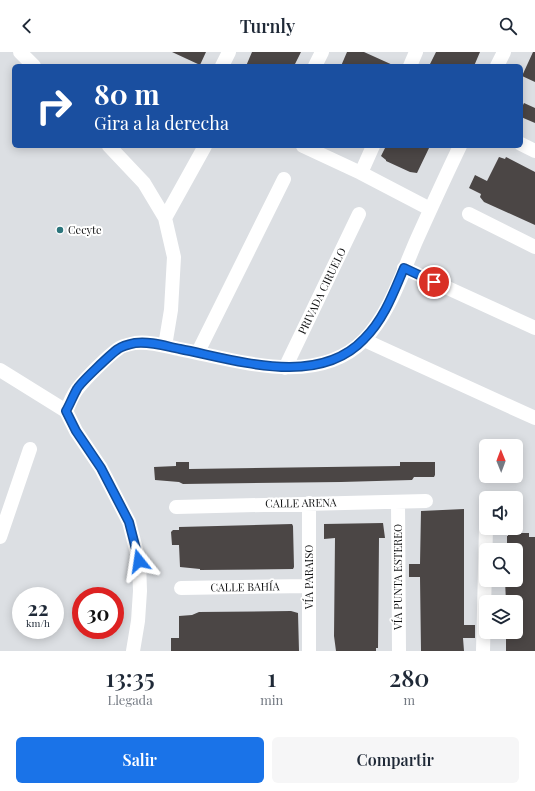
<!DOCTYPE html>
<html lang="es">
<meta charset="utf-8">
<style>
body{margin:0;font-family:"Playfair Display",serif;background:#f6f6f7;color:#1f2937;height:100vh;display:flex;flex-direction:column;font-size:15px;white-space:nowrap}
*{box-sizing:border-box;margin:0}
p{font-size:13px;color:#747a83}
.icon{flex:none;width:22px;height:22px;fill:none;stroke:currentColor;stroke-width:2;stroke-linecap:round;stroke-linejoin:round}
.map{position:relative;height:599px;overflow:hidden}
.drawer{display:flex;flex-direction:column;background:#fff;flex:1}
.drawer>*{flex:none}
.hud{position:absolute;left:12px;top:12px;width:511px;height:84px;border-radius:6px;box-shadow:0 2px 10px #0003;background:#1a4fa0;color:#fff;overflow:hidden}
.needle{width:26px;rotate:359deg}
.buttons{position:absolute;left:479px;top:387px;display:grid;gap:8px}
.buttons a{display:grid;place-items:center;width:44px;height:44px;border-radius:6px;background:#fff;box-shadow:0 2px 10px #0003;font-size:20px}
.speed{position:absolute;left:12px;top:535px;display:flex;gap:8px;font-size:20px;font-weight:700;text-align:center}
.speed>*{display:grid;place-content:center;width:52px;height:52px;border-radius:50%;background:#fff;box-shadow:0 2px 10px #0003;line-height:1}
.speed small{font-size:10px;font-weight:400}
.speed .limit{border:6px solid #d22;background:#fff;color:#111}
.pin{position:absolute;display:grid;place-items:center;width:34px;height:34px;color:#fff;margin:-17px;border:2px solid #fff;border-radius:50%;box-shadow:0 1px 4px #0007}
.me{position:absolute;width:44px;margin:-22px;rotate:345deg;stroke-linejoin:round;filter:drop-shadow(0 0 3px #0008)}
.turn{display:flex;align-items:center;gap:14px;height:84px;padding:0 16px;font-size:18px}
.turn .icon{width:52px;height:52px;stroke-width:2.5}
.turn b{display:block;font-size:28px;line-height:34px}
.eta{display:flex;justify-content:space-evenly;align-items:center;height:68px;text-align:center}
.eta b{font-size:24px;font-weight:600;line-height:28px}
.action{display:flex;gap:8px;margin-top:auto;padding:8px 16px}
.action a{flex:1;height:46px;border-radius:6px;background:#1a73e8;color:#fff;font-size:16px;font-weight:600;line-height:46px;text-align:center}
.action a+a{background:#f6f6f7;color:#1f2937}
header{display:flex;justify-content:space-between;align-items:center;height:52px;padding:0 16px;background:#fff;font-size:18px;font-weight:600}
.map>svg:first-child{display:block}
</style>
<header><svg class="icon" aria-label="back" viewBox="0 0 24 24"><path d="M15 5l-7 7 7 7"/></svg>Turnly<svg class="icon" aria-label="search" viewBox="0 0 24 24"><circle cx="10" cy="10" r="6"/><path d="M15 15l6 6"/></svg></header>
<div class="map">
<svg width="535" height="599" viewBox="0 0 535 599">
<rect width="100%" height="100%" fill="#dcdfe3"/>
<!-- building -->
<path fill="#4b4645" d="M 172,0 L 206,0 L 200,13 Z
M 252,0 L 301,0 L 294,14 L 246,14 Z
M 347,0 L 364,0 L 395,14 L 341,14 Z
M 436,0 L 480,0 L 474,14 L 429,14 Z
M 533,0 L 535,0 L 535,30 L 522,24 Z
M 524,51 L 535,56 L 535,71 L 521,65 L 521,57 Z
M 386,94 L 430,94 L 417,121 L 410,120 L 386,109 L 386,108 L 381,104 Z
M 499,105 L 505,107 L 506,105 L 535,120 L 535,173 L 484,150 L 480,145 L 481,142 L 469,136 L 475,123 L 487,129 Z
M 176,410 L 189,410 L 189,417 L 400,414 L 400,410 L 435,410 L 435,423 L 434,425 L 414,425 L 412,428 L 341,430 L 183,432 L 179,430 L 155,428 L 154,415 L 176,414 Z
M 464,457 L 464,573 L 475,573 L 475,586 L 463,586 L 464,599 L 421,599 L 420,525 L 409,525 L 409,512 L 420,512 L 421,459 Z
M 383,471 L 385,486 L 379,486 L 378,596 L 376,596 L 376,599 L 336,599 L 334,584 L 335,486 L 324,487 L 324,472 Z
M 292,472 L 293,474 L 294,515 L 293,517 L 200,518 L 200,517 L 180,515 L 179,493 L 172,493 L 171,480 L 173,478 L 179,478 L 179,475 Z
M 508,481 L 529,481 L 529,485 L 535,485 L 535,599 L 506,599 L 506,580 L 516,580 L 516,550 L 506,550 L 505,528 L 516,528 L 516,498 L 507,498 L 507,484 L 508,484 Z
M 291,559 L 298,561 L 299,599 L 171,599 L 171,586 L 179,586 L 179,564 L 192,563 L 199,560 Z"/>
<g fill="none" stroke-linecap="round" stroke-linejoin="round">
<!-- street -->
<path stroke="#fff" stroke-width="14" d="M 20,0 L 34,14
M 222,14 L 229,0
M 315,14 L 322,0
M 410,14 L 416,0
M 497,14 L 504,0
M 521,92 L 535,99
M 109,94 L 144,131 L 165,166 L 174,205 L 171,258 L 165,294
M 303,94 L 361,121 L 430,157
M 361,121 L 373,94
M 469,162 L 535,195
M 165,166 L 205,94
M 404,216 L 535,276
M 364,288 L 535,366
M 198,300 L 284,127
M 285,316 L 359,162
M 0,318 L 66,359
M 398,450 L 399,599
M 176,455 L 426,449
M 0,485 L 30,397
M 181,536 L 309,534
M 133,599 L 138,569 L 140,539 L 139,509 L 129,470 L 101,416 L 76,379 L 66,359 C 70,351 73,341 79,335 C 86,326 108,304 118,297 C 121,294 130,292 135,291 C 149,289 165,294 179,297 C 237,308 316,336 364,288 C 390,261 402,221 417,187 C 431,156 445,125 460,94
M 309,599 L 309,451
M 483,599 L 486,476"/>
</g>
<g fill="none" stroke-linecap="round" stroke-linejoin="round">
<defs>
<path id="route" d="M 139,509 L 129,470 L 101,416 L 76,379 L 66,359 C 70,352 73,344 77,337 C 80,331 112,301 118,297 C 122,294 130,292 135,291 C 150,289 165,294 180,297 C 236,308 318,336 364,287 C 384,267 393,242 404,216 L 434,230"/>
</defs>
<!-- route casing -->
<use href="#route" stroke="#114b97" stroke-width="10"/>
<!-- route -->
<use href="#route" stroke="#1a73e8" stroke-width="7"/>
</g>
<!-- markers -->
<circle fill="#2c757c" stroke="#fff" stroke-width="1.5" cx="60" cy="178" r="4"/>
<g text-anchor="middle" stroke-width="4" stroke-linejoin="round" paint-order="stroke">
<!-- poi labels -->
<g font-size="11" fill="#0e0f10" stroke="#fff" text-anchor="start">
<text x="68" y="182">Cecyte</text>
</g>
<!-- street labels -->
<g font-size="11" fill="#0e0f10" stroke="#fff">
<text transform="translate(322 239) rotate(-64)" y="4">PRIVADA CIRUELO</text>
<text transform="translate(301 451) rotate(-1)" y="4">CALLE ARENA</text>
<text transform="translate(309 525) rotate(-90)" y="4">VÍA PARAISO</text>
<text transform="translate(398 525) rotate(-90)" y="4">VÍA PUNTA ESTEREO</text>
<text transform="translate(245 535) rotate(-1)" y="4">CALLE BAHÍA</text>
</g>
</g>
</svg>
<div class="buttons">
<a><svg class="needle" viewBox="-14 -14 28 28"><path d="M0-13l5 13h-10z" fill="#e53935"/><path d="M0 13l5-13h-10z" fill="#747a83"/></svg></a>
<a><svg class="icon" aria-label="sound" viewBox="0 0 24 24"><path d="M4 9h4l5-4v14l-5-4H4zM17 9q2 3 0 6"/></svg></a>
<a><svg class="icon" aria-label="search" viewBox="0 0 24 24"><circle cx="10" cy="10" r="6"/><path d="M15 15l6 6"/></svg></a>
<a><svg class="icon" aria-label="layers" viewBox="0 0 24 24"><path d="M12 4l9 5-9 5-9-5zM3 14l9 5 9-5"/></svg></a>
</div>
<div class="speed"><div>22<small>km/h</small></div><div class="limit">30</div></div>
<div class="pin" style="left:434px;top:230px;background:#d93025"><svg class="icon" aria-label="arrive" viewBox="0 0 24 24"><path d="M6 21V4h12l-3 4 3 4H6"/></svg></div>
<svg class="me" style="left:139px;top:509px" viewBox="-20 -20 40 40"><path d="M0-17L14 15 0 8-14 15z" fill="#1a73e8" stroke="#fff" stroke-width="4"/></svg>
<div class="hud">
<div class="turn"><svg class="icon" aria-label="right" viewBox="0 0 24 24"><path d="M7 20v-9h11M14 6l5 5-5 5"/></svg><div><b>80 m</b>Gira a la derecha</div></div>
</div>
</div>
<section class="drawer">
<div class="eta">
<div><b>13:35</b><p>Llegada</p></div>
<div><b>1</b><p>min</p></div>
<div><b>280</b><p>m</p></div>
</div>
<div class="action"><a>Salir</a><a>Compartir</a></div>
</section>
